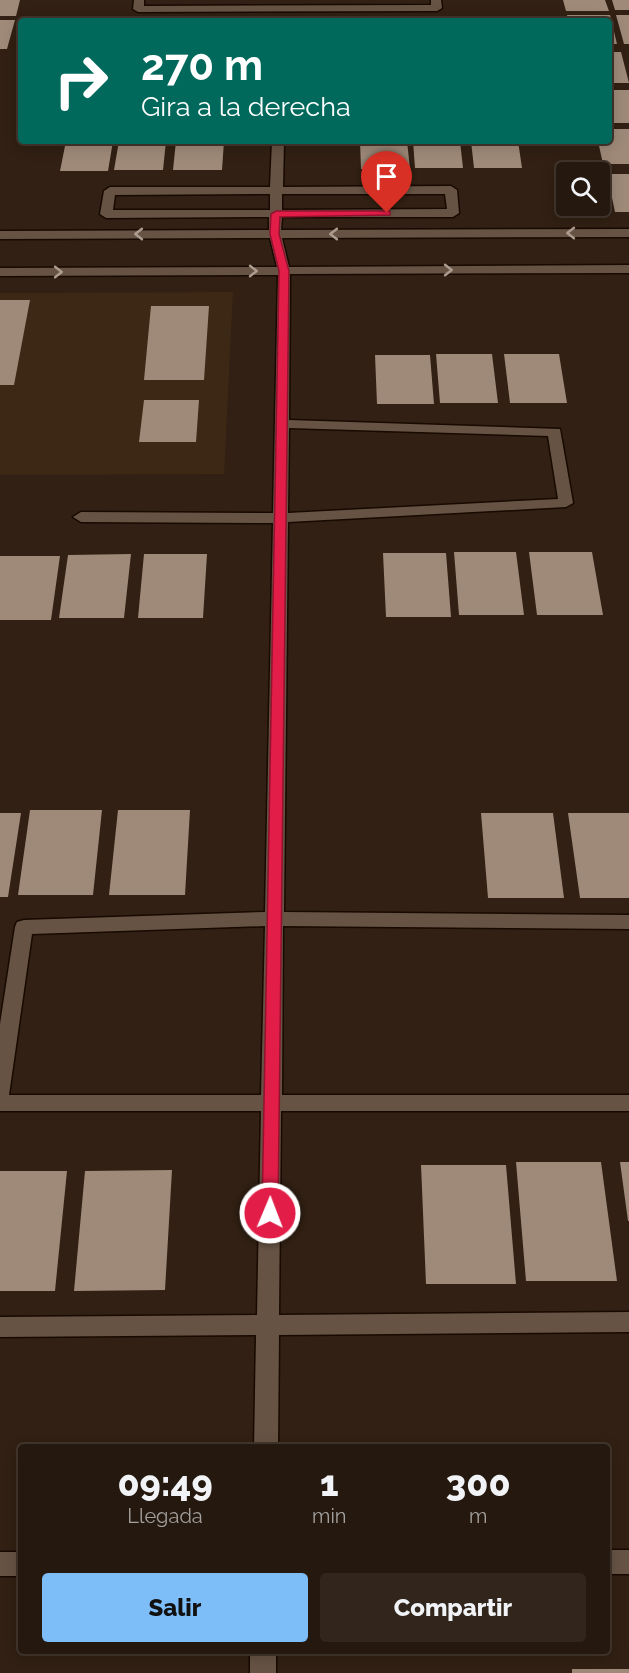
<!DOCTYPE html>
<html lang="es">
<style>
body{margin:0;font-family:Raleway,sans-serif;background:#31251c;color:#f1f3f6;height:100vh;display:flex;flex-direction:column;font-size:22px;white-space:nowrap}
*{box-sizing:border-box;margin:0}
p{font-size:20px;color:#a3a09e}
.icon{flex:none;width:33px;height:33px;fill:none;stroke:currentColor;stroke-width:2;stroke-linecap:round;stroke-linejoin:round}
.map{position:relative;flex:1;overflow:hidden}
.panel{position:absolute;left:18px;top:1444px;width:592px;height:210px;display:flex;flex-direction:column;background:#25180e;border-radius:6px;box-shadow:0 3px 15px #0003,0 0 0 2px #42372e}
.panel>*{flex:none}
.banner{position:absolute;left:18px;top:18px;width:594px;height:126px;border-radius:6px;box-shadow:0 3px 15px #0003,0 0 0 2px #42372e;background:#00695c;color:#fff;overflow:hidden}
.buttons{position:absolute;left:556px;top:162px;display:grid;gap:12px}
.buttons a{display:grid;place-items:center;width:54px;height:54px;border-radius:6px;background:#25180e;box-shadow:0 3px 15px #0003,0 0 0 2px #42372e;font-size:30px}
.pin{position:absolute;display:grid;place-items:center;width:51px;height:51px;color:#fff;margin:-62px -26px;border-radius:50% 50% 50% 0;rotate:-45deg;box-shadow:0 0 6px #0007}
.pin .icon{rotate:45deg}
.me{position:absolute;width:66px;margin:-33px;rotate:1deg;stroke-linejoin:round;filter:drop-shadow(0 0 4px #0008)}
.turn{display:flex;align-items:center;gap:21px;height:126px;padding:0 24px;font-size:27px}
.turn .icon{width:78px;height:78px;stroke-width:2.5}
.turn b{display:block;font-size:42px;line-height:51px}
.eta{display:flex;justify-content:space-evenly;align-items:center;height:102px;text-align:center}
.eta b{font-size:36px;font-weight:800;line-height:42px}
.primary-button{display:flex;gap:12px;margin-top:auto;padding:12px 24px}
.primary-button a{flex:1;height:69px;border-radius:6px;background:#7dbef9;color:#111;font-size:24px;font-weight:800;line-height:69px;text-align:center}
.primary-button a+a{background:#31251c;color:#f1f3f6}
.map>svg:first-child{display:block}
</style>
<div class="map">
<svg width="629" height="1673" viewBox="0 0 629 1673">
<rect width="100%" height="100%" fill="#312013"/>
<!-- built -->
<path fill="#3d2815" d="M 233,292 L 224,474 L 0,475 L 0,293 Z"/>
<!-- building -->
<path fill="#9f8a79" d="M 0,0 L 20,0 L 16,16 L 0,16 Z
M 563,0 L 605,0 L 609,11 L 566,11 Z
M 612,0 L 629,0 L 629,10 L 615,10 Z
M 567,15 L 610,15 L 617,44 L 609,44 L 609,21 L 568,21 Z
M 616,15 L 629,15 L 629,44 L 624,44 Z
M 398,18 L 440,18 L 441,21 L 398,21 Z
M 450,18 L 493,18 L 493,21 L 450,21 Z
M 350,19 L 393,19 L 393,21 L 350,21 Z
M 0,20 L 15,20 L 7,49 L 0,49 Z
M 609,52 L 621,52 L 629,83 L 609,83 Z
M 609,90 L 629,90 L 629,123 L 609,123 Z
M 609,129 L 629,129 L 629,164 L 603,164 L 598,141 L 609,141 Z
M 66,141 L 113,141 L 108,171 L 60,171 Z
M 119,141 L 166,141 L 163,170 L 114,170 Z
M 176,141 L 224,141 L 222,170 L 173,170 Z
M 360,141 L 407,141 L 410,169 L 361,169 Z
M 413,141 L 460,141 L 463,168 L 415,168 Z
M 471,141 L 518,141 L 522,168 L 474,168 Z
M 607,174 L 629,174 L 629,212 L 615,212 Z
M 0,300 L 30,300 L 14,385 L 0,385 Z
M 151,306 L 209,306 L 204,380 L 144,380 Z
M 436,354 L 492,354 L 498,403 L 440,403 Z
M 504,354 L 559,354 L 567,403 L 510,403 Z
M 375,355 L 430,355 L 434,404 L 377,404 Z
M 144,400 L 199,400 L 196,442 L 139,442 Z
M 454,552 L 516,552 L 524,615 L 459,615 Z
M 529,552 L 592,552 L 603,615 L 537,615 Z
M 383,553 L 446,553 L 451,617 L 386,617 Z
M 131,554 L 124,618 L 59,618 L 68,555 Z
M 144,554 L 207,554 L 203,618 L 138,618 Z
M 0,556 L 60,556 L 51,620 L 0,620 Z
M 30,810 L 102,810 L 93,895 L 18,895 Z
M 118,810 L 190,810 L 185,895 L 109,895 Z
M 0,813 L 21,813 L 8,897 L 0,897 Z
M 481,813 L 553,813 L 564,898 L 488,898 Z
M 568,813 L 629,813 L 629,898 L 580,898 Z
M 516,1162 L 601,1162 L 617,1281 L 526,1281 Z
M 620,1162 L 629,1162 L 629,1221 L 628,1221 Z
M 421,1165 L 506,1165 L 516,1284 L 426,1284 Z
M 172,1170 L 165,1290 L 74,1291 L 85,1171 Z
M 0,1171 L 67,1171 L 55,1291 L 0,1291 Z
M 572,1669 L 629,1669 L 629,1673 L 572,1673 Z"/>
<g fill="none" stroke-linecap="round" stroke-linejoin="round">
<defs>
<path id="minor" d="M 134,0 L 144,0 L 144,6 L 431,5 L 431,0 L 441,0 L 442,8 L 437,11 L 138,12 L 133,9 Z
M 272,141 L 284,141 L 283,187 L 451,186 L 457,190 L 459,213 L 453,217 L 282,217 L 281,230 L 629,229 L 629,237 L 282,238 L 289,267 L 629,265 L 629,273 L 290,274 L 289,420 L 560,429 L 573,503 L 566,507 L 288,522 L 284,912 L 629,915 L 629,929 L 283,926 L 282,1095 L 629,1095 L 629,1111 L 281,1111 L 279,1315 L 629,1312 L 629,1332 L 279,1335 L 278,1448 L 254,1448 L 256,1335 L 0,1337 L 0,1317 L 257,1315 L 261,1111 L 0,1111 L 0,1024 L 15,927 L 17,922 L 24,920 L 265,912 L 273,523 L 81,522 L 73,517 L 81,512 L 273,513 L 278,275 L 0,276 L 0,268 L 277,267 L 270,238 L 0,239 L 0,231 L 269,230 L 269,217 L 106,218 L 100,214 L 104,191 L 110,187 L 270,187 ZM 270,194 L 270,210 L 113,210 L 115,195 ZM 282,194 L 445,194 L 447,209 L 282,210 ZM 289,428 L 548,436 L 558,499 L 288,513 ZM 265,926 L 261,1095 L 9,1095 L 32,934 Z
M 608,1550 L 629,1550 L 629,1574 L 608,1574 Z
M 0,1552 L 21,1552 L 21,1576 L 0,1576 Z
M 250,1652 L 276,1652 L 276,1673 L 250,1673 Z"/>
</defs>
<!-- minor casing -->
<use href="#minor" stroke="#180901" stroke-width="3"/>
<!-- minor -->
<use href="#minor" fill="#665344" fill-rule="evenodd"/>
</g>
<!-- one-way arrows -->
<defs><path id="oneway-chevron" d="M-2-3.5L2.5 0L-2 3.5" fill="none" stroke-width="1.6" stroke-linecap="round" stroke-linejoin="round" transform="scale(1.5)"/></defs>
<g stroke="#ac9c90">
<use href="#oneway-chevron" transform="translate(571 233) rotate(180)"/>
<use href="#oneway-chevron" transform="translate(139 234) rotate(180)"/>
<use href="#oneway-chevron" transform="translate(334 234) rotate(180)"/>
<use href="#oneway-chevron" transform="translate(448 270)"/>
<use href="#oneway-chevron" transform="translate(253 271)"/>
<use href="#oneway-chevron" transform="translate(58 272)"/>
</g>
<!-- route -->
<path fill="#e11d48" stroke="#92132f" stroke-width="1.5" d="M 387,211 L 390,211 L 390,215 L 280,217 L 279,234 L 289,271 L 278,1213 L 276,1218 L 270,1220 L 264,1218 L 262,1213 L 279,271 L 270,234 L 271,214 L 276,211 Z"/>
</svg>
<div class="buttons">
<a><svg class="icon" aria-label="search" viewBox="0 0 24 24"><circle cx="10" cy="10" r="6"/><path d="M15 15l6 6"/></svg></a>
</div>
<div class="pin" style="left:387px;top:213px;background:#d93025"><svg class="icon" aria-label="arrive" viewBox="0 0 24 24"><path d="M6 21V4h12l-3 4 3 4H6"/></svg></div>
<svg class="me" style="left:270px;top:1213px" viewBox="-20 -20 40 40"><circle r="17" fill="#e11d48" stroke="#fff" stroke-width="3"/><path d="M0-11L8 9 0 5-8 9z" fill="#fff"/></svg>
<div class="banner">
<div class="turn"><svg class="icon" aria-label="right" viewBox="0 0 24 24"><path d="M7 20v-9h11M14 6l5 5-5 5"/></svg><div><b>270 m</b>Gira a la derecha</div></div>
</div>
<section class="panel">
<div class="eta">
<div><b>09:49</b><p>Llegada</p></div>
<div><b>1</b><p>min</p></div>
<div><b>300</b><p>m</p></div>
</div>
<div class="primary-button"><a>Salir</a><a>Compartir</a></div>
</section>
</div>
